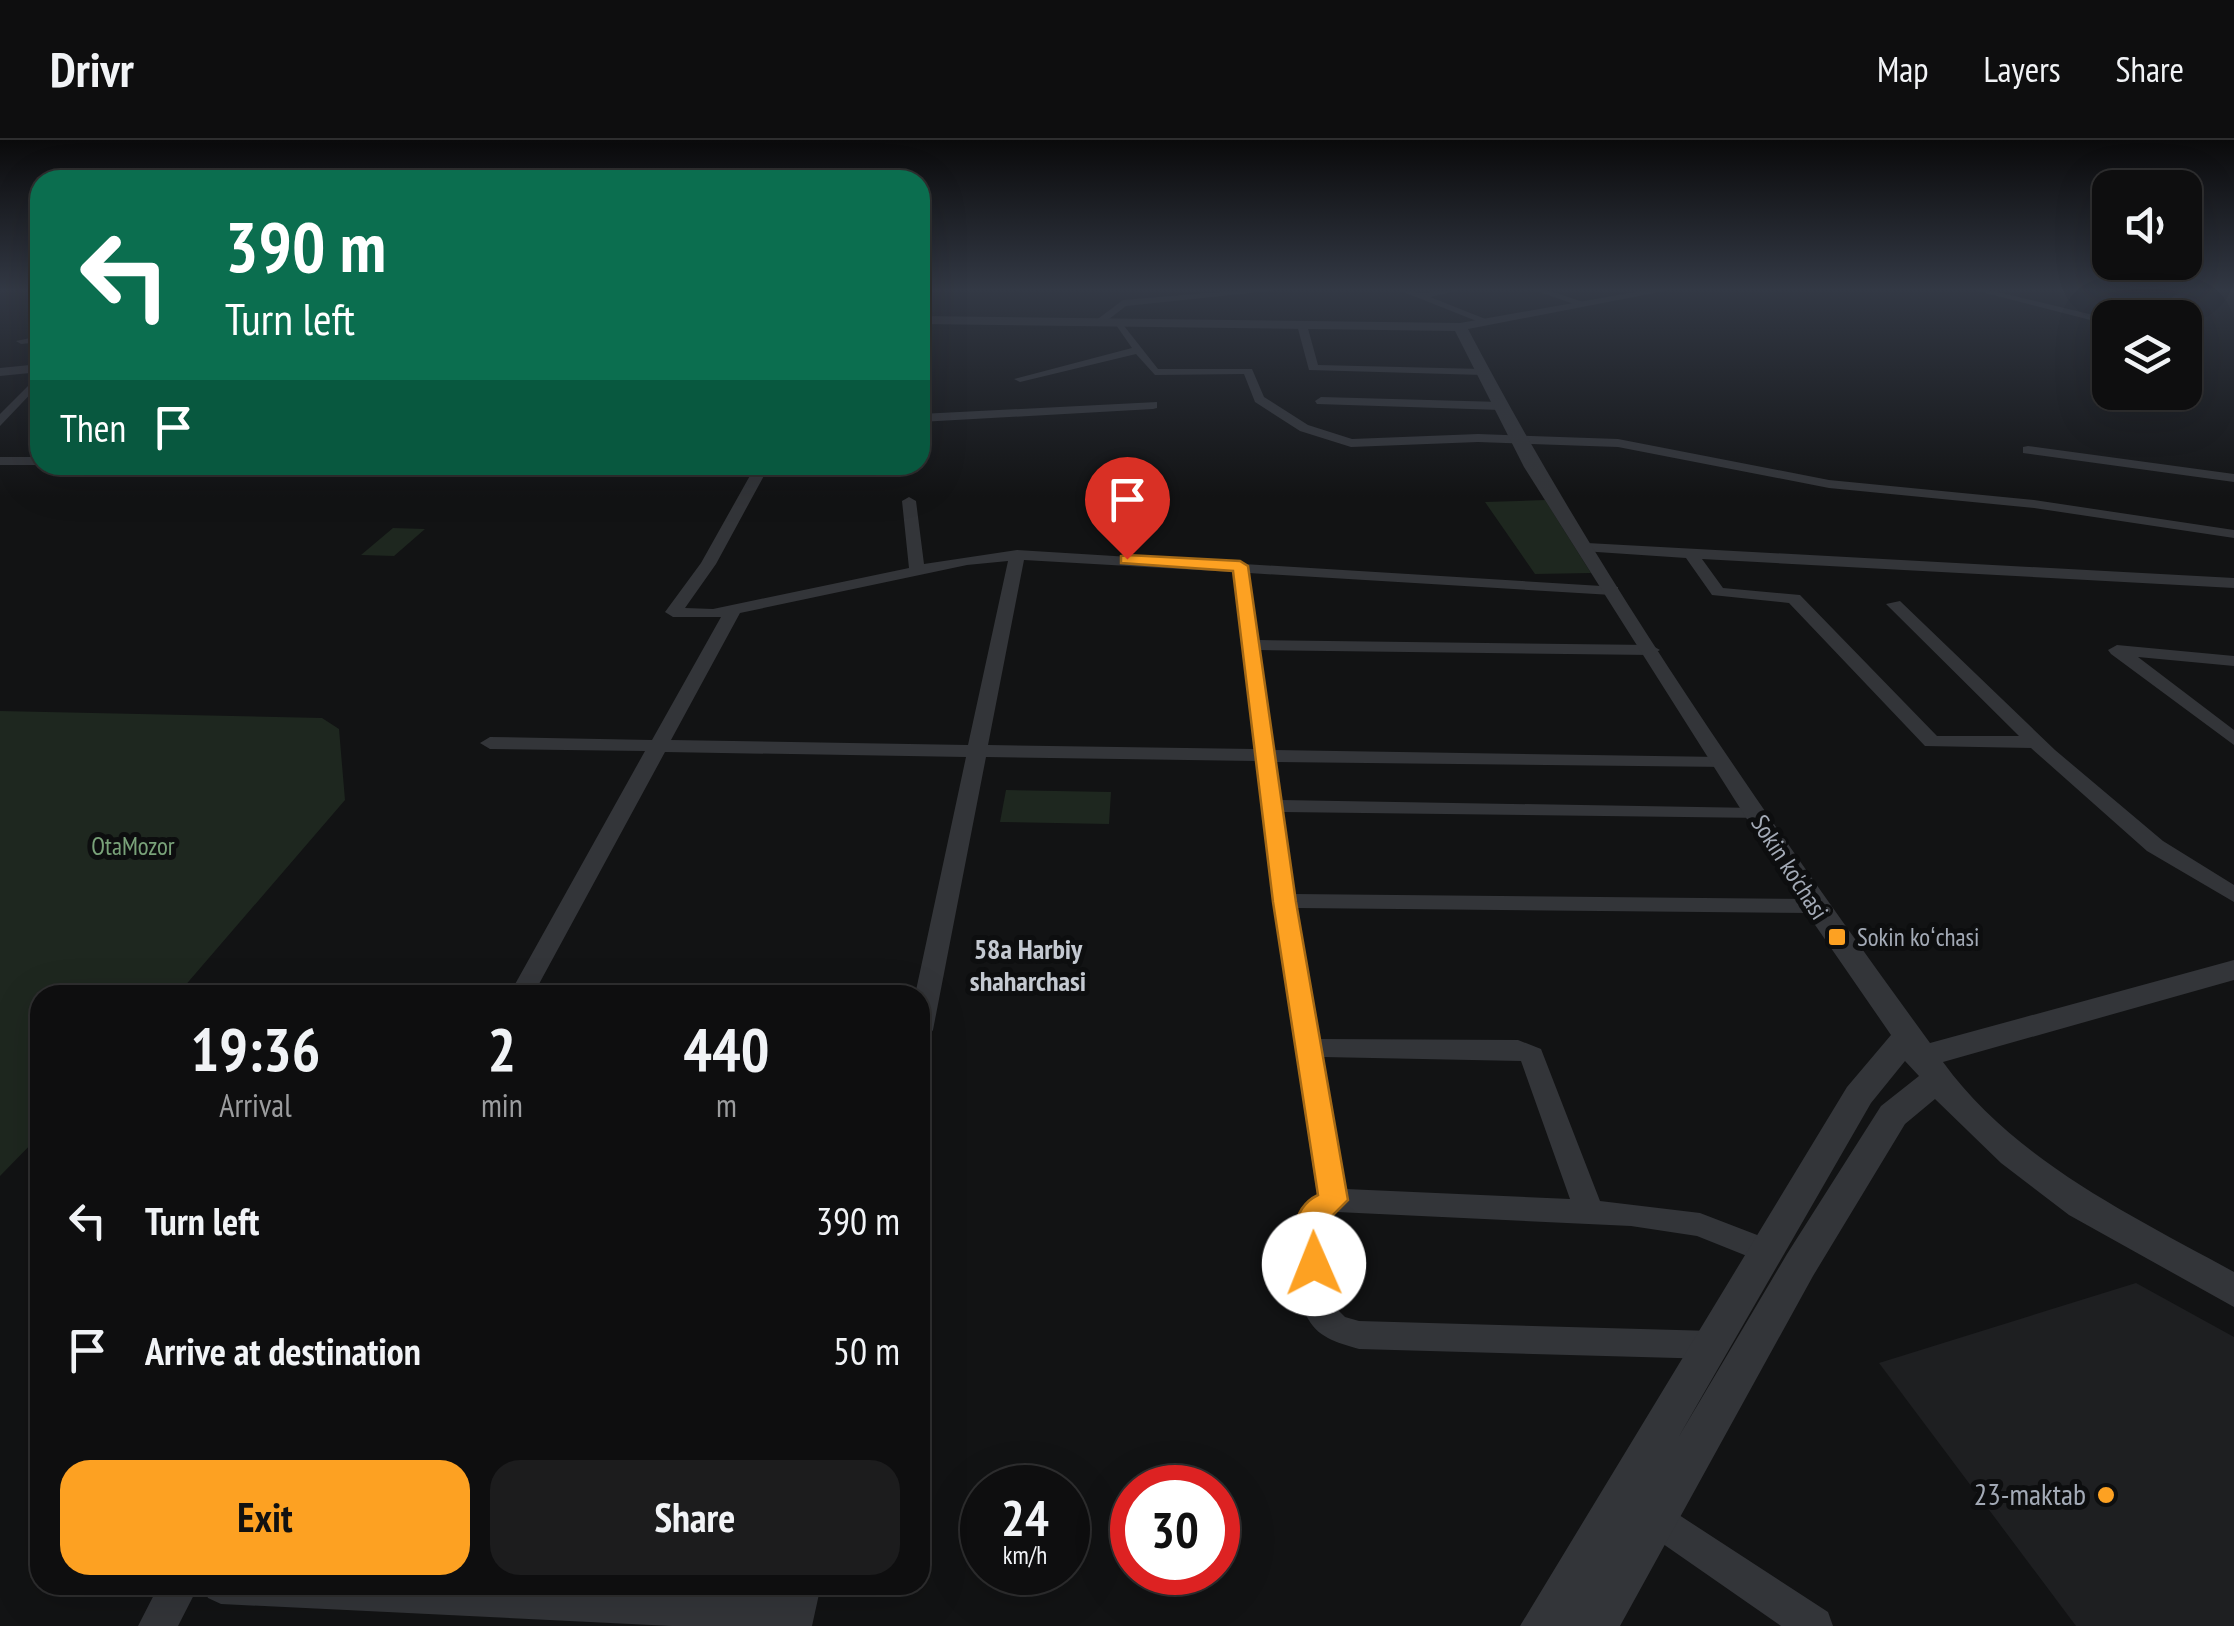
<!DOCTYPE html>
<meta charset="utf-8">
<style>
body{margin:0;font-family:"PT Sans Narrow",sans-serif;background:#1c1c1d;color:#f1f3f6;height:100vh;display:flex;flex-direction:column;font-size:38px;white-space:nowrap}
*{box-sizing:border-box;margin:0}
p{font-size:32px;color:#9b9c9e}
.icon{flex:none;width:55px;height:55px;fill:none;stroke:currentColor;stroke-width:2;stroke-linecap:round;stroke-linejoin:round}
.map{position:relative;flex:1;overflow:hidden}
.sheet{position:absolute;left:30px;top:845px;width:900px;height:610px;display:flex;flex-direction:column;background:#0e0e0f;border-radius:30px;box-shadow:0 10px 40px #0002,0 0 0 2px #2e2e2f}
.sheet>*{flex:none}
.guide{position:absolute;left:30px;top:30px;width:900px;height:305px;border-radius:30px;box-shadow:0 10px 40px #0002,0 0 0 2px #2e2e2f;background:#0b6e4f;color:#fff;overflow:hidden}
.tools{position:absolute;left:2092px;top:30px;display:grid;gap:20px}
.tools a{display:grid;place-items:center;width:110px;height:110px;border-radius:20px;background:#0e0e0f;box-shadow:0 10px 40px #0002,0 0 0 2px #2e2e2f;font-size:50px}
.speed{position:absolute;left:960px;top:1325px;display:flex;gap:20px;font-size:50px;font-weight:700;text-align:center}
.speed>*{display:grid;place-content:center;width:130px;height:130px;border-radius:50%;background:#0e0e0f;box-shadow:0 10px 40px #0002,0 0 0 2px #2e2e2f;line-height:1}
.speed small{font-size:25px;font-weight:400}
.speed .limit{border:15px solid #d22;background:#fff;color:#111}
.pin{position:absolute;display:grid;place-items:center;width:85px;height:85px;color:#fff;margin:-102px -42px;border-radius:50% 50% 50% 0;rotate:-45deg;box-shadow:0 0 10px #0007}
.pin .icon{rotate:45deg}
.me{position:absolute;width:110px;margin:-55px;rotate:359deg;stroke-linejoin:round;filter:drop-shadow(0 0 8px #0008)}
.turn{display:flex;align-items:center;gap:35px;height:210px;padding:0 30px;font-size:45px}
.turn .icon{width:130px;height:130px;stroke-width:2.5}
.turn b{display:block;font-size:70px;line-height:85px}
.then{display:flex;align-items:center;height:95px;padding:0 30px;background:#0003;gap:20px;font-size:38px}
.eta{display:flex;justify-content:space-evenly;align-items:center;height:170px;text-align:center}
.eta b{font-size:60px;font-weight:800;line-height:70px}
.action{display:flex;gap:20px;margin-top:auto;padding:20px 30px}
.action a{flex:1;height:115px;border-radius:30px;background:#fda122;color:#111;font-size:40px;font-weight:800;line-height:115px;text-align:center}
.action a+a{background:#1c1c1d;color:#f1f3f6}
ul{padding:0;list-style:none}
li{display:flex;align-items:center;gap:30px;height:130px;padding:0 30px}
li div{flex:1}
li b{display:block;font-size:38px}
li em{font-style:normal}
header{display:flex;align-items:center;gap:60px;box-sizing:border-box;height:140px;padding:0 50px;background:#0e0e0f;border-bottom:2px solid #2e2e2f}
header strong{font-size:48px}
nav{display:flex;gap:55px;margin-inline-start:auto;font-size:35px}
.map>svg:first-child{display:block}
</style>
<header>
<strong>Drivr</strong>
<nav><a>Map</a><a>Layers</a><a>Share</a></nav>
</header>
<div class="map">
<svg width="2234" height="1486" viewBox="0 0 2234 1486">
<rect width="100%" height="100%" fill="#121314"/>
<!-- built -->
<path fill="#1e1f21" d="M 2136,1143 L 2234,1197 L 2234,1486 L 2076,1486 L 1879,1223 Z"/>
<!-- green -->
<path fill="#1e271f" d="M 1545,360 L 1591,433 L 1535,434 L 1485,362 Z
M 393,388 L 425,389 L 394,416 L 361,415 Z
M 0,571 L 322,578 L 339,589 L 345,660 L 177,855 L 40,855 L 40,995 L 0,1036 Z
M 1006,650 L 1111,652 L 1109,684 L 1000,682 Z"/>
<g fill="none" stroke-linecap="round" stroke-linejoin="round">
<!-- minor -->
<path fill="#333539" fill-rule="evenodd" d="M 1256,149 L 1290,149 L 1126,166 L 1100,186 L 1091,184 L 1123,160 Z
M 1396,149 L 1420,153 L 1465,149 L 1430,157 L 1493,182 L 1484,184 Z
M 1530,149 L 1544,149 L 1589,164 L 1580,166 Z
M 1970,149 L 1985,149 L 2110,179 L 2110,185 Z
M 2184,149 L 2195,149 L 2156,178 L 2143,178 Z
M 1121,182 L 1158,229 L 1252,229 L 1264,257 L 1308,285 L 1352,299 L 1478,294 L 1618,299 L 1829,340 L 2034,360 L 2234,390 L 2234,398 L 2034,368 L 1829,348 L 1618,307 L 1478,302 L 1351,307 L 1300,291 L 1255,262 L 1244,234 L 1155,235 L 1136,214 L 1020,242 L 1014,239 L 1132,208 L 1116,185 Z
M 1302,182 L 1307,185 L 1318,225 L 1483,229 L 1489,232 L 1483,235 L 1309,230 L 1297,185 Z
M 40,196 L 40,202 L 21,204 L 16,201 Z
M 40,234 L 40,244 L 0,286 L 0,274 Z
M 1321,257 L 1501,262 L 1507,266 L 1501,270 L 1317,264 L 1315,261 Z
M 1157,262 L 1157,268 L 1153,269 L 920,282 L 920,274 Z
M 2028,306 L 2234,334 L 2234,342 L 2023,313 L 2023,307 Z
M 0,317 L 40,317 L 40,325 L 0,325 Z
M 415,325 L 886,325 L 867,333 L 766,332 L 716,424 L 685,468 L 713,469 L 909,428 L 902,361 L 909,357 L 916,361 L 924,424 L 1017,410 L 1618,447 L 1618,453 L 1612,455 L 1249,433 L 1258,500 L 1651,505 L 1660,510 L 1651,515 L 1260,510 L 1274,610 L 1721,617 L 1731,623 L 1728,627 L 1276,622 L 1281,660 L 1756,668 L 1763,670 L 1767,674 L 1763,678 L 1283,672 L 1294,754 L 1816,759 L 1827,766 L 1816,773 L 1297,768 L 1320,899 L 1518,900 L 1541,909 L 1600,1061 L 1700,1073 L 1778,1103 L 1782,1112 L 1778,1121 L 1767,1124 L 1697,1096 L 1631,1086 L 1337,1072 L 1324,1083 L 1337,1169 L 1345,1177 L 1359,1181 L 1713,1191 L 1724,1195 L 1729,1205 L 1724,1215 L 1713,1219 L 1359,1209 C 1336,1202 1317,1198 1306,1175 C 1301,1139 1278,1075 1317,1055 L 1273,761 L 1256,621 L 986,617 L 933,890 L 929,896 L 920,899 L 920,855 L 915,855 L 966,617 L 665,612 L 533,855 L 509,855 L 645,611 L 490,609 L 480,603 L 490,597 L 652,600 L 721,477 L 673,477 L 665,472 L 701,423 L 752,332 L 422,329 ZM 1024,420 L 1233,432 L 1254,609 L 988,605 ZM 1008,421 L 968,605 L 671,600 L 740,473 L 967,425 ZM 1323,917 L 1521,921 L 1570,1059 L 1346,1049 Z
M 1587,403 L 2234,438 L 2234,448 L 1702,419 L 1723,448 L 1800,455 L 1937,596 L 2019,596 L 1886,464 L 1900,461 L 2055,610 L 2163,701 L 2234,745 L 2234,762 L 2147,711 L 2031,608 L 1925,606 L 1789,463 L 1712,455 L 1686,418 L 1582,411 L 1579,408 Z
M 2117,505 L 2234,516 L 2234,526 L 2138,517 L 2234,590 L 2234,605 L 2111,514 L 2108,510 Z
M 1656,1360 L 1828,1472 L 1833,1486 L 1781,1486 L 1643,1390 L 1638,1378 L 1643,1366 Z
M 159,1445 L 199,1445 L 178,1486 L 138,1486 Z
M 202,1445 L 612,1445 L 781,1453 L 783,1445 L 821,1445 L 812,1486 L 672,1486 L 221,1464 L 208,1458 Z"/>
<!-- tertiary -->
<path fill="#333539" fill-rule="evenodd" d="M 1652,149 L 1675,149 L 1468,189 C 1598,437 1765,676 1930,903 L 2234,820 L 2234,840 L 1943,922 C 2014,1020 2130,1075 2234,1132 L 2234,1167 L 2069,1075 L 2001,1023 L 1935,959 L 1905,984 L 1813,1136 L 1620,1486 L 1520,1486 L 1847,947 L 1891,895 L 1802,766 L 1524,327 L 1455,191 L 920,184 L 920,176 L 1460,183 ZM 1905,921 L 1919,936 L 1881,966 L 1787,1114 L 1678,1298 L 1871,963 Z
M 40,224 L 40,232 L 0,236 L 0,228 Z"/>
</g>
<!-- sky -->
<linearGradient id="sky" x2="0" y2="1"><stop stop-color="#0a0a0b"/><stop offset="0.42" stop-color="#333945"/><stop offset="1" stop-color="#333945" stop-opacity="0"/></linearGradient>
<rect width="2234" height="357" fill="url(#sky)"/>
<!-- route -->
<path fill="#fda122" stroke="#a46916" stroke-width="2.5" d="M 1127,415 L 1240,421 L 1248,426 L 1296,762 L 1348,1060 L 1324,1084 L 1330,1124 L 1325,1133 L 1314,1137 L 1303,1133 C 1290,1107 1289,1069 1318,1055 L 1273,762 L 1233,431 L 1121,423 L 1121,416 Z"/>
<!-- markers -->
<g fill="#fda122" stroke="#0d0e0f" stroke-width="4">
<rect x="1827" y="787" width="20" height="20" rx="5"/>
<circle cx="2106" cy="1355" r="10"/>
</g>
<g text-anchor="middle" stroke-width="10" stroke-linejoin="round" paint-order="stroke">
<!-- park labels -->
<g font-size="25" fill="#79a279" stroke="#0d0e0f">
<text x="133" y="715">OtaMozor</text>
</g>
<!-- street labels -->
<g font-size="25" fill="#a3aab6" stroke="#0d0e0f">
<text transform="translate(1790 727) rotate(57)" y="9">Sokin ko'chasi</text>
</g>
<!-- poi labels -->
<g font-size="25" fill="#a3aab6" stroke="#0d0e0f" text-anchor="start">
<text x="1857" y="806">Sokin koʻchasi</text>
</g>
<!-- neighbourhood labels -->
<g font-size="28" font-weight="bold" fill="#c4c9d1" stroke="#0d0e0f">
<text x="1028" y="819">58a Harbiy<tspan x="1028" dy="32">shaharchasi</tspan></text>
</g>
<!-- near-poi labels -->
<g font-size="30" fill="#a3aab6" stroke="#0d0e0f" text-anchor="end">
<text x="2086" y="1365">23-maktab</text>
</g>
</g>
</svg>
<div class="tools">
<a><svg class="icon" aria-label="sound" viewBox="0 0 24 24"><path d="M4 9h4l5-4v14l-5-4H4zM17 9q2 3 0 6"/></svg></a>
<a><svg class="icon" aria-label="layers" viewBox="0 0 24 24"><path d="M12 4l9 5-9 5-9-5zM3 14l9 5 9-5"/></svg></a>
</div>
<div class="speed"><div>24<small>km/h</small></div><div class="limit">30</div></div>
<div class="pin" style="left:1127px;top:419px;background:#d93025"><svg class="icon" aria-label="arrive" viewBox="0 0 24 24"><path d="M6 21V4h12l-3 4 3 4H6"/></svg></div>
<svg class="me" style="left:1314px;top:1124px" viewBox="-20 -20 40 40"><circle r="19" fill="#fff"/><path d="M0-13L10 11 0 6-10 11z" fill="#fda122"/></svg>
<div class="guide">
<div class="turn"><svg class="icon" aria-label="left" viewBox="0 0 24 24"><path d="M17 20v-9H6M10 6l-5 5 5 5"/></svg><div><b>390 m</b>Turn left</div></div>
<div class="then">Then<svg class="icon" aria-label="arrive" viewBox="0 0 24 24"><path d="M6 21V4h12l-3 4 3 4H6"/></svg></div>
</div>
<section class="sheet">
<div class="eta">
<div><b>19:36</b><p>Arrival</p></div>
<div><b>2</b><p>min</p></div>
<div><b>440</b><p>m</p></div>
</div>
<ul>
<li><svg class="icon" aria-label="left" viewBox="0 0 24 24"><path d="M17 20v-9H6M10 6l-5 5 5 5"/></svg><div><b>Turn left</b></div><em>390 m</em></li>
<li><svg class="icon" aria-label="arrive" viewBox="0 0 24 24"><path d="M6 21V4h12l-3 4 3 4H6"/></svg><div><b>Arrive at destination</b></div><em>50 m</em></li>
</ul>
<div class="action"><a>Exit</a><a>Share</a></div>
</section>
</div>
